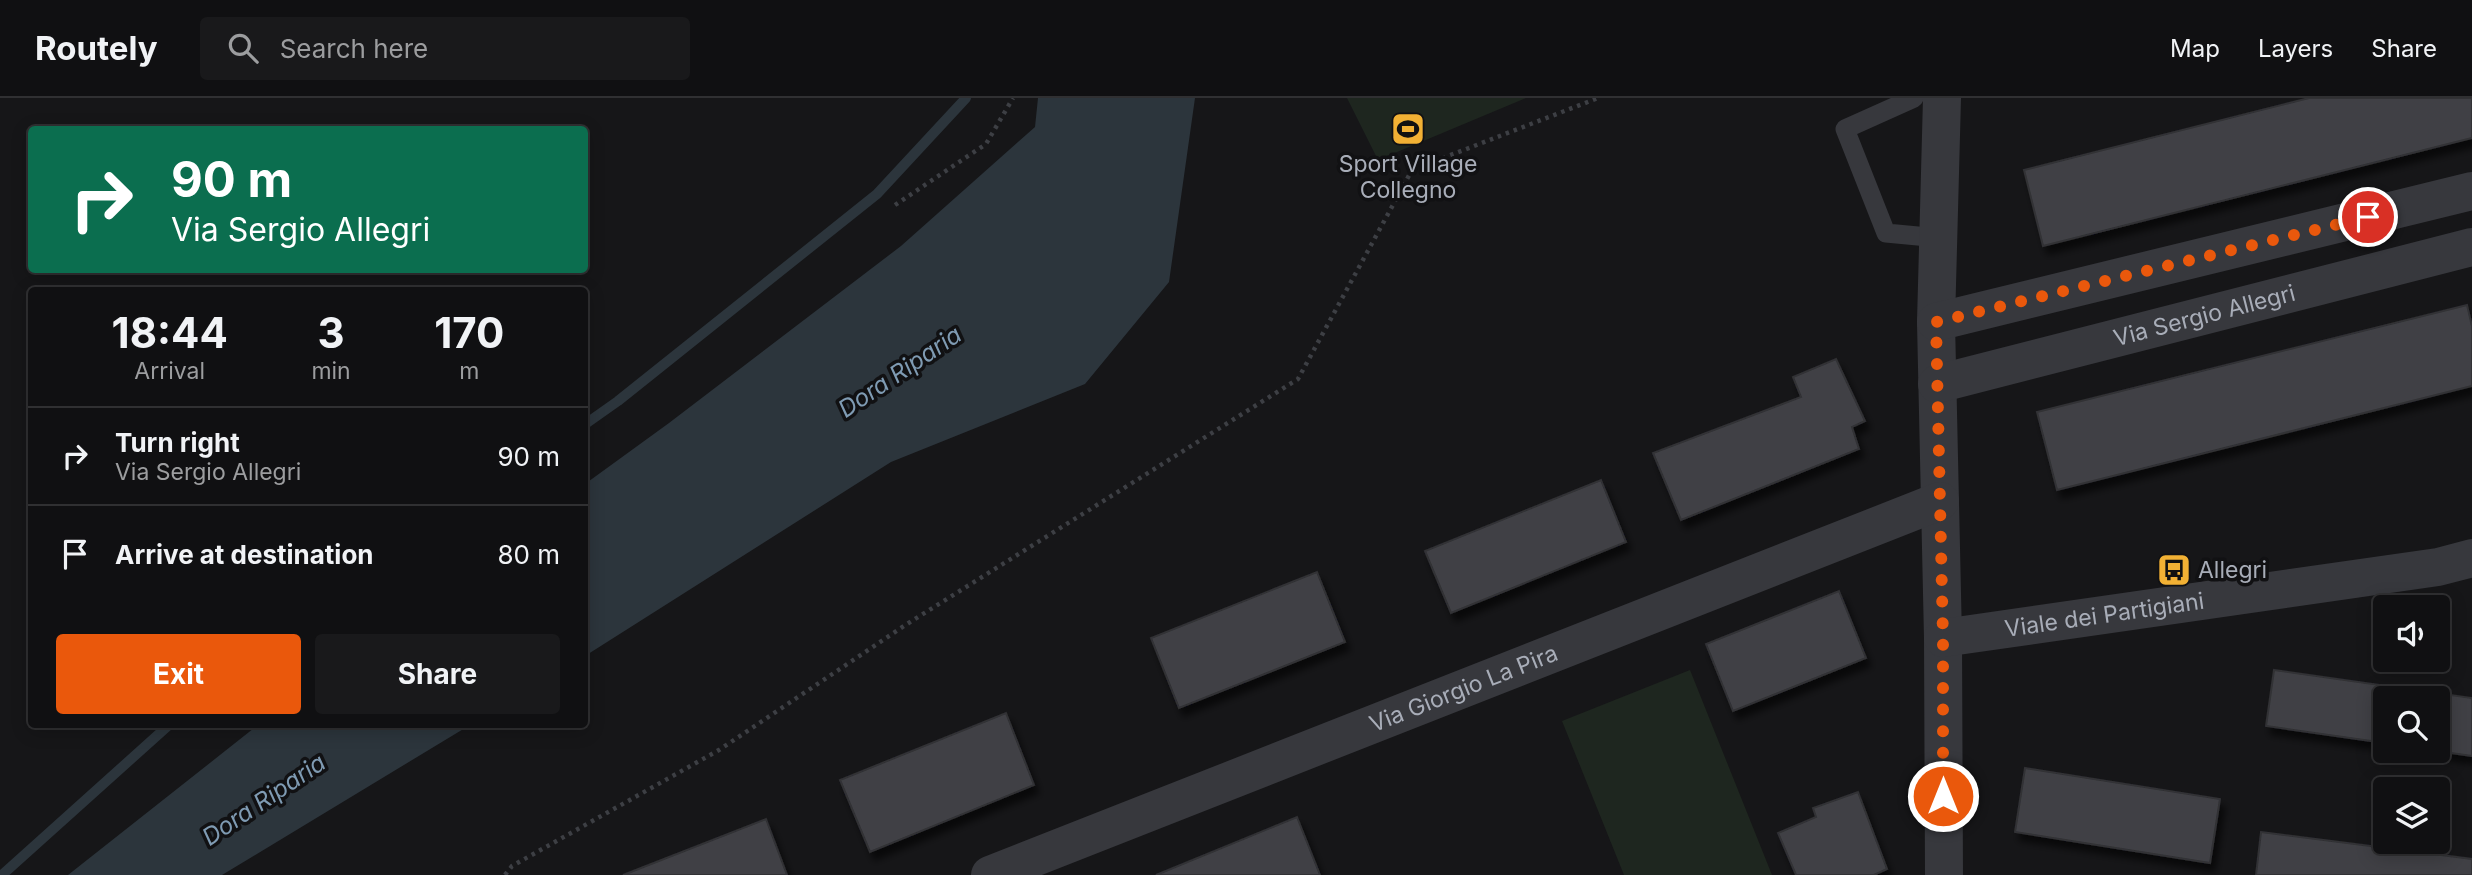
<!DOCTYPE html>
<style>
body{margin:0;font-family:Inter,sans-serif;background:#19191b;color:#f1f3f6;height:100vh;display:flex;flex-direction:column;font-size:26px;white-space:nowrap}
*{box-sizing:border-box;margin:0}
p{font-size:23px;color:#9c9d9f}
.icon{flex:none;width:38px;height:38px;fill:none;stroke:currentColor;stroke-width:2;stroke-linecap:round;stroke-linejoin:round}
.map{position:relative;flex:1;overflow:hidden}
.details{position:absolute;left:28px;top:189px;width:560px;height:441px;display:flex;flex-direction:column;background:#101012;border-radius:7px;box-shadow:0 4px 18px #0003,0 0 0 2px #303032}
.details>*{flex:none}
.banner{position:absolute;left:28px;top:28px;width:560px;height:147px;border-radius:7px;box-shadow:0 4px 18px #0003,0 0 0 2px #303032;background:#0b6e4f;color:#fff;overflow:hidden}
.tools{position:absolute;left:2373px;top:497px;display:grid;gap:14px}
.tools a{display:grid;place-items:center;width:77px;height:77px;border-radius:7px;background:#101012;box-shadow:0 4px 18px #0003,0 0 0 2px #303032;font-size:35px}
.pin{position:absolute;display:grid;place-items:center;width:60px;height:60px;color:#fff;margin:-30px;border:4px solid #fff;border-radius:50%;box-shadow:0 2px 7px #0007}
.me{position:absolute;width:77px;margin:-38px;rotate:0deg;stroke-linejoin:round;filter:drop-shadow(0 0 5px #0008)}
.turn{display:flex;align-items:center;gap:24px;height:147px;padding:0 28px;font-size:32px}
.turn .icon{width:91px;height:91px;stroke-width:2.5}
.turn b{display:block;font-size:49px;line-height:60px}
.eta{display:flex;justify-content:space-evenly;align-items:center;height:119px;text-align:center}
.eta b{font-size:42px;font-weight:700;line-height:49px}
.primary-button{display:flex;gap:14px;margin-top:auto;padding:14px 28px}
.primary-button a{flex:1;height:80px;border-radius:7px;background:#ea580c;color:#fff;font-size:28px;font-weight:700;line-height:80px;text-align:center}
.primary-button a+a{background:#19191b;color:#f1f3f6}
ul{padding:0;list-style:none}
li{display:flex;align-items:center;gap:21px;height:98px;padding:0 28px;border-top:2px solid #303032}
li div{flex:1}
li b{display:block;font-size:26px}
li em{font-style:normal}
header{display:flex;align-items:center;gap:42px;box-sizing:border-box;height:98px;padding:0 35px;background:#101012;border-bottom:2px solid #303032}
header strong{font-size:33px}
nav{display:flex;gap:38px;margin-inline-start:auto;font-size:24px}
.search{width:490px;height:63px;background:#19191b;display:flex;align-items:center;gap:18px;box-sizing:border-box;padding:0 24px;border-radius:7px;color:#9c9d9f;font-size:26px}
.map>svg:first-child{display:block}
</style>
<header>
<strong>Routely</strong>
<div class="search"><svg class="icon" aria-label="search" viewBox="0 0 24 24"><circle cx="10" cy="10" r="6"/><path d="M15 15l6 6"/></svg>Search here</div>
<nav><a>Map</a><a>Layers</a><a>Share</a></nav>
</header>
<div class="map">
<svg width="2472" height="777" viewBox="0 0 2472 777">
<defs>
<filter id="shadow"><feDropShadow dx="4.5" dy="8" stdDeviation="3.5" flood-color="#0009"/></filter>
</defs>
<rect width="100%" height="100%" fill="#161618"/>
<!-- green -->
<path fill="#1e261f" d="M 1347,0 L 1526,0 L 1378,62 Z
M 1690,572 L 1772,777 L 1624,777 L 1562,623 Z"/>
<!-- water -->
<path fill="#2c353c" d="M 1038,0 L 1195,0 L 1169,184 L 1085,286 L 891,364 L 585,558 L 585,386 L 669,325 L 901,148 L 1035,29 Z
M 258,627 L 470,627 L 222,777 L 68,777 Z"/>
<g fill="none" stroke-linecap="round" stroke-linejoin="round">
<!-- stream -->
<path stroke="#2c353c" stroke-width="10" d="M 584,327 L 618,303 L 877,96 L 966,0
M 2,777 L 170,626"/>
</g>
<!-- building -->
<path fill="#404145" stroke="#303034" stroke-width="2" filter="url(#shadow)" d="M 2309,0 L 2472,0 L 2472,40 L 2043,148 L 2024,72 Z
M 2467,207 L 2472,228 L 2472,288 L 2057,392 L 2037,314 Z
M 1836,261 L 1865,323 L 1852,329 L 1859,351 L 1681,422 L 1653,355 L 1801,299 L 1793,279 Z
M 1601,382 L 1626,444 L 1451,515 L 1425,453 Z
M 1317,474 L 1345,544 L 1179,610 L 1151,540 Z
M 1839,493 L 1866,560 L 1733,613 L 1706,546 Z
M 2274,572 L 2472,600 L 2472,658 L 2437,653 L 2438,600 L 2385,600 L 2385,645 L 2266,628 Z
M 1006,615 L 1034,687 L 870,754 L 840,682 Z
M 2025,670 L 2220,701 L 2210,765 L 2015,734 Z
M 1858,694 L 1887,771 L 1874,777 L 1796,777 L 1778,735 L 1816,719 L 1813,710 Z
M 1297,719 L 1320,777 L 1156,777 Z
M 766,721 L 787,777 L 623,777 Z
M 2261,734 L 2472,761 L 2472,777 L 2256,777 Z"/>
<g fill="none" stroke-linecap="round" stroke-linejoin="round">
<!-- path -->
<path stroke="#3d3f44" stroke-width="4.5" stroke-dasharray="3.5 5" stroke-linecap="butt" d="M 895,107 L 986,46 L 1013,0
M 505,777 L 512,768 L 719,652 L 907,526 L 1298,281 L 1412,72 L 1598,0"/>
<!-- service -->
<path stroke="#37383d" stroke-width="19" d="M 1914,0 L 1845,31 L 1886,135 L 1939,140"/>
<!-- minor -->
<g stroke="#37383d" stroke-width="38">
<path d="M 1942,0 L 1936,224 L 1943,540 L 1944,777"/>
<path d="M 1936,224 L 2472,93"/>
<path id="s1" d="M 1937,286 L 2472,149"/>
<path id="s2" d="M 1943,540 L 2438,469 L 2472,460"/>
<path id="s3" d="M 990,777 L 1940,403"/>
</g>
</g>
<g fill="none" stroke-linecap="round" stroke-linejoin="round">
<!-- route -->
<path stroke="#ea580c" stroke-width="12" stroke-dasharray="0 21.6" d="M 1943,698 L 1943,540 L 1936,224 L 2368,119"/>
</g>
<!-- icons -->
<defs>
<symbol id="stadium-square" viewBox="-11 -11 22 22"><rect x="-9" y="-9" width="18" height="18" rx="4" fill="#f2b134" stroke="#111113"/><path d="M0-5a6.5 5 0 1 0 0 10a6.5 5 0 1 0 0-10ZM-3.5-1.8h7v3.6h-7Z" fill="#111"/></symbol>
<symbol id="bus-square" viewBox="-11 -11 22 22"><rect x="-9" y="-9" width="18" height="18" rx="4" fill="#f2b134" stroke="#111113"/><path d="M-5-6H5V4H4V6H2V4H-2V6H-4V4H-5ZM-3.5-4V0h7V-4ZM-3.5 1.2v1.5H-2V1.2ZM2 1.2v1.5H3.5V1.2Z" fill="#111"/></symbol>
</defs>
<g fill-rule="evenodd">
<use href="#stadium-square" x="1389" y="12" width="38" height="38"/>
<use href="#bus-square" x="2155" y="453" width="38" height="38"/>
</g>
<g text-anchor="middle" stroke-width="7" stroke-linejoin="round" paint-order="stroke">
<!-- poi labels -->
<g font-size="23" fill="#a8adb8" stroke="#111113">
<text x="1408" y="74">Sport Village<tspan x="1408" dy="26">Collegno</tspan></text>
<text x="2198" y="480" text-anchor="start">Allegri</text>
</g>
<!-- street labels -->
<g font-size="23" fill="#a8adb8" stroke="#111113">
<text dy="8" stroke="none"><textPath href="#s1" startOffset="276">Via Sergio Allegri</textPath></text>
<text dy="8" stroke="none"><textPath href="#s2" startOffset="163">Viale dei Partigiani</textPath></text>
<text dy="8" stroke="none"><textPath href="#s3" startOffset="509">Via Giorgio La Pira</textPath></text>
</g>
<!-- water labels -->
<g font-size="24" font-style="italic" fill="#7f9bb3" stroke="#111113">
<text transform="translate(900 274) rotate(-34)" y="8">Dora Riparia</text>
<text transform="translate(264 702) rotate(-34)" y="8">Dora Riparia</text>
</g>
</g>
</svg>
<div class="tools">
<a><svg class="icon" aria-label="sound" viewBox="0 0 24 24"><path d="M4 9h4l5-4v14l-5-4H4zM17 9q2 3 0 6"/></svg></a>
<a><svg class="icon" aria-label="search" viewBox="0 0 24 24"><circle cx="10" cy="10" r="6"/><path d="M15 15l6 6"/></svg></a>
<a><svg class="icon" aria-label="layers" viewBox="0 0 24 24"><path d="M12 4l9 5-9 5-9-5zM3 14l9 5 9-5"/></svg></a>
</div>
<div class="pin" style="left:2368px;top:119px;background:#d93025"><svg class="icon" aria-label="arrive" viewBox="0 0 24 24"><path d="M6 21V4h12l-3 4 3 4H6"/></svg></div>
<svg class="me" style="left:1943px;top:698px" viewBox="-20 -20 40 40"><circle r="17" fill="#ea580c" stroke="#fff" stroke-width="3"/><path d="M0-11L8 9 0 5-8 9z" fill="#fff"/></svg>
<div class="banner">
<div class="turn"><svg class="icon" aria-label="right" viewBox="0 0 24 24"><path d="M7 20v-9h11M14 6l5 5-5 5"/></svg><div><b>90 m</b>Via Sergio Allegri</div></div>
</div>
<section class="details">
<div class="eta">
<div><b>18:44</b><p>Arrival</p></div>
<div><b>3</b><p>min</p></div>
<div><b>170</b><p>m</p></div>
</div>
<ul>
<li><svg class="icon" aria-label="right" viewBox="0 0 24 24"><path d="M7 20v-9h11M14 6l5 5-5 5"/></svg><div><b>Turn right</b><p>Via Sergio Allegri</p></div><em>90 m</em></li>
<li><svg class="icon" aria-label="arrive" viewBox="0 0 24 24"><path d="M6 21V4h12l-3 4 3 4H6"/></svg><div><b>Arrive at destination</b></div><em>80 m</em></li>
</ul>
<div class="primary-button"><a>Exit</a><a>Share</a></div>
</section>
</div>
